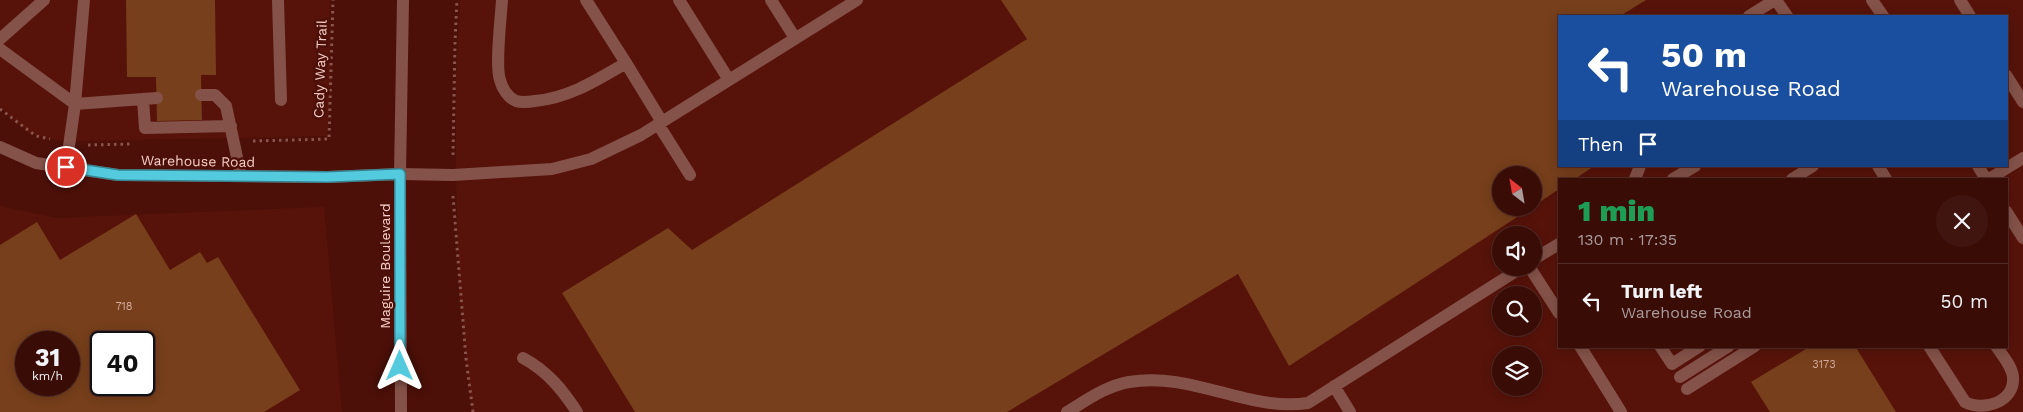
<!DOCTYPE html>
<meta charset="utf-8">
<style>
body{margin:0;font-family:"Work Sans",sans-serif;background:#401510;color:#f1f3f6;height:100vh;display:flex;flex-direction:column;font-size:19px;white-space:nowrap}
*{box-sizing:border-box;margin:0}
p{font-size:16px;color:#ab9b9b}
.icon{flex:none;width:28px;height:28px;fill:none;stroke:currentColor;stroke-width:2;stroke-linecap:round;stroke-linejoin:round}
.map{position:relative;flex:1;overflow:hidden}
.sheet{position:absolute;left:1558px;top:178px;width:450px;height:170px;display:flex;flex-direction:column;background:#390c06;border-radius:0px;box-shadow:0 2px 12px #0003,0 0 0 1px #532c28}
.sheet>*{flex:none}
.hud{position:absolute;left:1558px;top:15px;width:450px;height:152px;border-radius:0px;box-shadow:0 2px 12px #0003,0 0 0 1px #532c28;background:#1a4fa0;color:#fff;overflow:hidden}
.needle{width:32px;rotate:329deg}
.tools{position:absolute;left:1492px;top:166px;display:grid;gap:10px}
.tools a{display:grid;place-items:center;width:50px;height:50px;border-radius:50%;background:#390c06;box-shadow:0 2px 12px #0003,0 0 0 1px #532c28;font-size:25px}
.speed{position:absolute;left:15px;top:331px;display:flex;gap:10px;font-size:25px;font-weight:700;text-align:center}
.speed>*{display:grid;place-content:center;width:65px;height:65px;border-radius:50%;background:#390c06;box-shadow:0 2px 12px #0003,0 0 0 1px #532c28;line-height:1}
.speed small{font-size:12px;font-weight:400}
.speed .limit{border:2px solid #111;border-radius:8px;background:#fff;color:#111}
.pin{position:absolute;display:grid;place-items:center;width:42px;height:42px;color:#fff;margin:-21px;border:2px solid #fff;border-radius:50%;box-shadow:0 1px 5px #0007}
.me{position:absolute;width:55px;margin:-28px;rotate:0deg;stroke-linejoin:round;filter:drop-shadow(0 0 4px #0008)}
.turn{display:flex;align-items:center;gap:18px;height:105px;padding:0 20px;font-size:22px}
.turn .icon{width:65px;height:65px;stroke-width:2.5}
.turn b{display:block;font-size:35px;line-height:42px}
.then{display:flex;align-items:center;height:48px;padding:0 20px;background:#0003;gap:10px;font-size:19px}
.round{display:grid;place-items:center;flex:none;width:52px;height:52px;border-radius:26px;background:#401510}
.overview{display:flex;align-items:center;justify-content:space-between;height:85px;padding:0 20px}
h1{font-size:30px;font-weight:800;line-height:38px;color:#1e9e55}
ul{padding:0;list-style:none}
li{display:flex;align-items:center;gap:15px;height:75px;padding:0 20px;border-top:1px solid #532c28}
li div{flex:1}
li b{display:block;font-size:19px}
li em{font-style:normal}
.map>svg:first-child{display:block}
</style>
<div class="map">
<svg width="2023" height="412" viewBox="0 0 2023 412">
<rect width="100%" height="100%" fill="#4c1008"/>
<!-- built -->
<path fill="#57130a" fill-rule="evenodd" d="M 0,0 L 330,0 L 329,19 L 331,85 L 327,136 L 69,141 L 47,139 L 29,133 L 13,121 L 0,106 Z
M 460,0 L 2023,0 L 2023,412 L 472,412 L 459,290 L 456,178 L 456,75 ZM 1559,16 L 2006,16 L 2006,166 L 1559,166 ZM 1501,175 L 1534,175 L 1534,208 L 1501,208 ZM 1559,179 L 2006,179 L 2006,346 L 1559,346 ZM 1501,235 L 1534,235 L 1534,268 L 1501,268 ZM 1501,295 L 1534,295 L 1534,328 L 1501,328 ZM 1501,355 L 1534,355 L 1534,388 L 1501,388 Z
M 0,206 L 56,218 L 324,207 L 342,412 L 0,412 ZM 26,342 L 69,342 L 69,385 L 26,385 ZM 101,342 L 144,342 L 144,385 L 101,385 Z"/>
<!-- building -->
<path fill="#773f1b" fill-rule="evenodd" d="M 126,0 L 215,0 L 216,75 L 201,75 L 202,120 L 157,121 L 156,77 L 127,77 Z
M 1001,0 L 1646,0 L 1620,16 L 1559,16 L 1559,166 L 1594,166 L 1575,179 L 1559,179 L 1559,189 L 1534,206 L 1534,175 L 1501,175 L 1501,208 L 1531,208 L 1289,366 L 1238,274 L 1007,412 L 635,412 L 562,293 L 668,228 L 692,250 L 1027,39 Z
M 136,214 L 170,270 L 200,252 L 207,263 L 218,257 L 300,390 L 264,412 L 0,412 L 0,245 L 37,222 L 60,260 ZM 26,342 L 69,342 L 69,385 L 26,385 ZM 101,342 L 144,342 L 144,385 L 101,385 Z
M 1811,346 L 1855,346 L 1896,412 L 1770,412 L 1751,382 Z"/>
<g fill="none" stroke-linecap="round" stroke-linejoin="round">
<!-- path -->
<path stroke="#89554d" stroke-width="3" stroke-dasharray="2.5 4" stroke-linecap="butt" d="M 0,109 L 36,136 L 50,139
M 253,141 L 329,139 L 333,0
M 88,145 L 132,144
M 453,155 L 455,42 L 457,0
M 453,196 L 466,359 L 473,412"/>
<!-- service -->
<path stroke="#845249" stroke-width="12" d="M 278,0 L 281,100
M 502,0 C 501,17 495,66 500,80 C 502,88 508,98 516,101 C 522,103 529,102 535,101 C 569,98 597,80 626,63 L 662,122
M 586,0 L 626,63
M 679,0 L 729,80
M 771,0 L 795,38
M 1776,0 L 1787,16
M 1872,0 L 1883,16
M 1960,0 L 1970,16
M 1749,16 L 1775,0
M 0,39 L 44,0
M 0,49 L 75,104
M 2006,75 L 2023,102
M 201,95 L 215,95 L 226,106 L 241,176
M 143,99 L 145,128 L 231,126
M 75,104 L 84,0
M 658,124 L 690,175
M 1878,166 L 1886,179
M 1978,166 L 1986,179
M 66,167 L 75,104 L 157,98
M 400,174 L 453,175 L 552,169 L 591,159 L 641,135 L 857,0
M 1635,179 L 1640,166
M 1673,179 L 1695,166
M 1792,179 L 1813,166
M 1989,179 L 2023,158
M 2006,211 L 2023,238
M 1534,259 L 1559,244
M 1530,268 L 1559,313
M 1580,346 L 1621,412
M 1660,346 L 1672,364 L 1700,346
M 1929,346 L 1965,402 C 1983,412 2015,402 2013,377 C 2012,366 2002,355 1996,346
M 523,358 C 547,371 562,389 577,412
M 1680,377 L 1729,346
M 1334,386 L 1350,412
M 1687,389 L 1755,346
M 1067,412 C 1087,400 1106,386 1129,382 C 1192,371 1247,412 1308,403 L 1521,268"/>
<!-- minor -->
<path stroke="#845249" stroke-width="12" d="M 0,147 L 36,163 L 118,175 L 328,177 L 400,174"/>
<!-- tertiary -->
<path stroke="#845249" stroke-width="12" d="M 401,412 L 400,174 L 403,0"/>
</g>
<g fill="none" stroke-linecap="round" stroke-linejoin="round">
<defs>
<path id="route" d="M 66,167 L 118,175 L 328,177 L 400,174 L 400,366"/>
</defs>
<!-- route casing -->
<use href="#route" stroke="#378390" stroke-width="12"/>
<!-- route -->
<use href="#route" stroke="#54cade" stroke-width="9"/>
</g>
<g text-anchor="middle" stroke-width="5" stroke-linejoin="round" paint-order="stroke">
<!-- number labels -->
<g font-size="11" fill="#d6aa9b">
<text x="124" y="310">718</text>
<text x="1824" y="368">3173</text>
</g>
<!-- street labels -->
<g font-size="14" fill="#f5cdc6" stroke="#4c1008">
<text transform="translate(320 69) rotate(-88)" y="5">Cady Way Trail</text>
<text transform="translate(198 161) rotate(1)" y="5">Warehouse Road</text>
<text transform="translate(385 266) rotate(-90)" y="5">Maguire Boulevard</text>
</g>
</g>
</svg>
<div class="tools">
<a><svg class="needle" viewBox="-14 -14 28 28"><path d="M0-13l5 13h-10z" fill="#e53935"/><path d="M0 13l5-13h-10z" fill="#ab9b9b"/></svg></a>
<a><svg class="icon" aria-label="sound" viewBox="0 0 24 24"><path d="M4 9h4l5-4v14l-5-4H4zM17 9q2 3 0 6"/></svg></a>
<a><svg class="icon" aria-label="search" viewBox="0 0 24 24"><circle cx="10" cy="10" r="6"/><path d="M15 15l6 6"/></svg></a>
<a><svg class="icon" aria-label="layers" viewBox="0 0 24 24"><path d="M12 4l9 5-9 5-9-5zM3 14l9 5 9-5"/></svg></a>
</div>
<div class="speed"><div>31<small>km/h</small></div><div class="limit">40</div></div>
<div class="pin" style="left:66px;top:167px;background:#d93025"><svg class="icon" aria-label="arrive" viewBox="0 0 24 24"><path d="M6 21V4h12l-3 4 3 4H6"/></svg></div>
<svg class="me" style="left:400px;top:366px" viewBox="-20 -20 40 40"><path d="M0-17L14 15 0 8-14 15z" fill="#54cade" stroke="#fff" stroke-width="4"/></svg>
<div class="hud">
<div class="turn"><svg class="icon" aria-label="left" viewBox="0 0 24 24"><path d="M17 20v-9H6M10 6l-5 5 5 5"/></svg><div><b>50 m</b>Warehouse Road</div></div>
<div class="then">Then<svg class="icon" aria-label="arrive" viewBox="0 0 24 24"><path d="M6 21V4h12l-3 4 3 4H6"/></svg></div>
</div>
<section class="sheet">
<div class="overview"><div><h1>1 min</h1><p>130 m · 17:35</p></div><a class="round"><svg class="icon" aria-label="close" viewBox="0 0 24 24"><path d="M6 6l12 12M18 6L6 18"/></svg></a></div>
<ul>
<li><svg class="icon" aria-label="left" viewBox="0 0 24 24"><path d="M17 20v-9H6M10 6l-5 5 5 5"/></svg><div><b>Turn left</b><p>Warehouse Road</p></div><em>50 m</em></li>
</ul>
</section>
</div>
